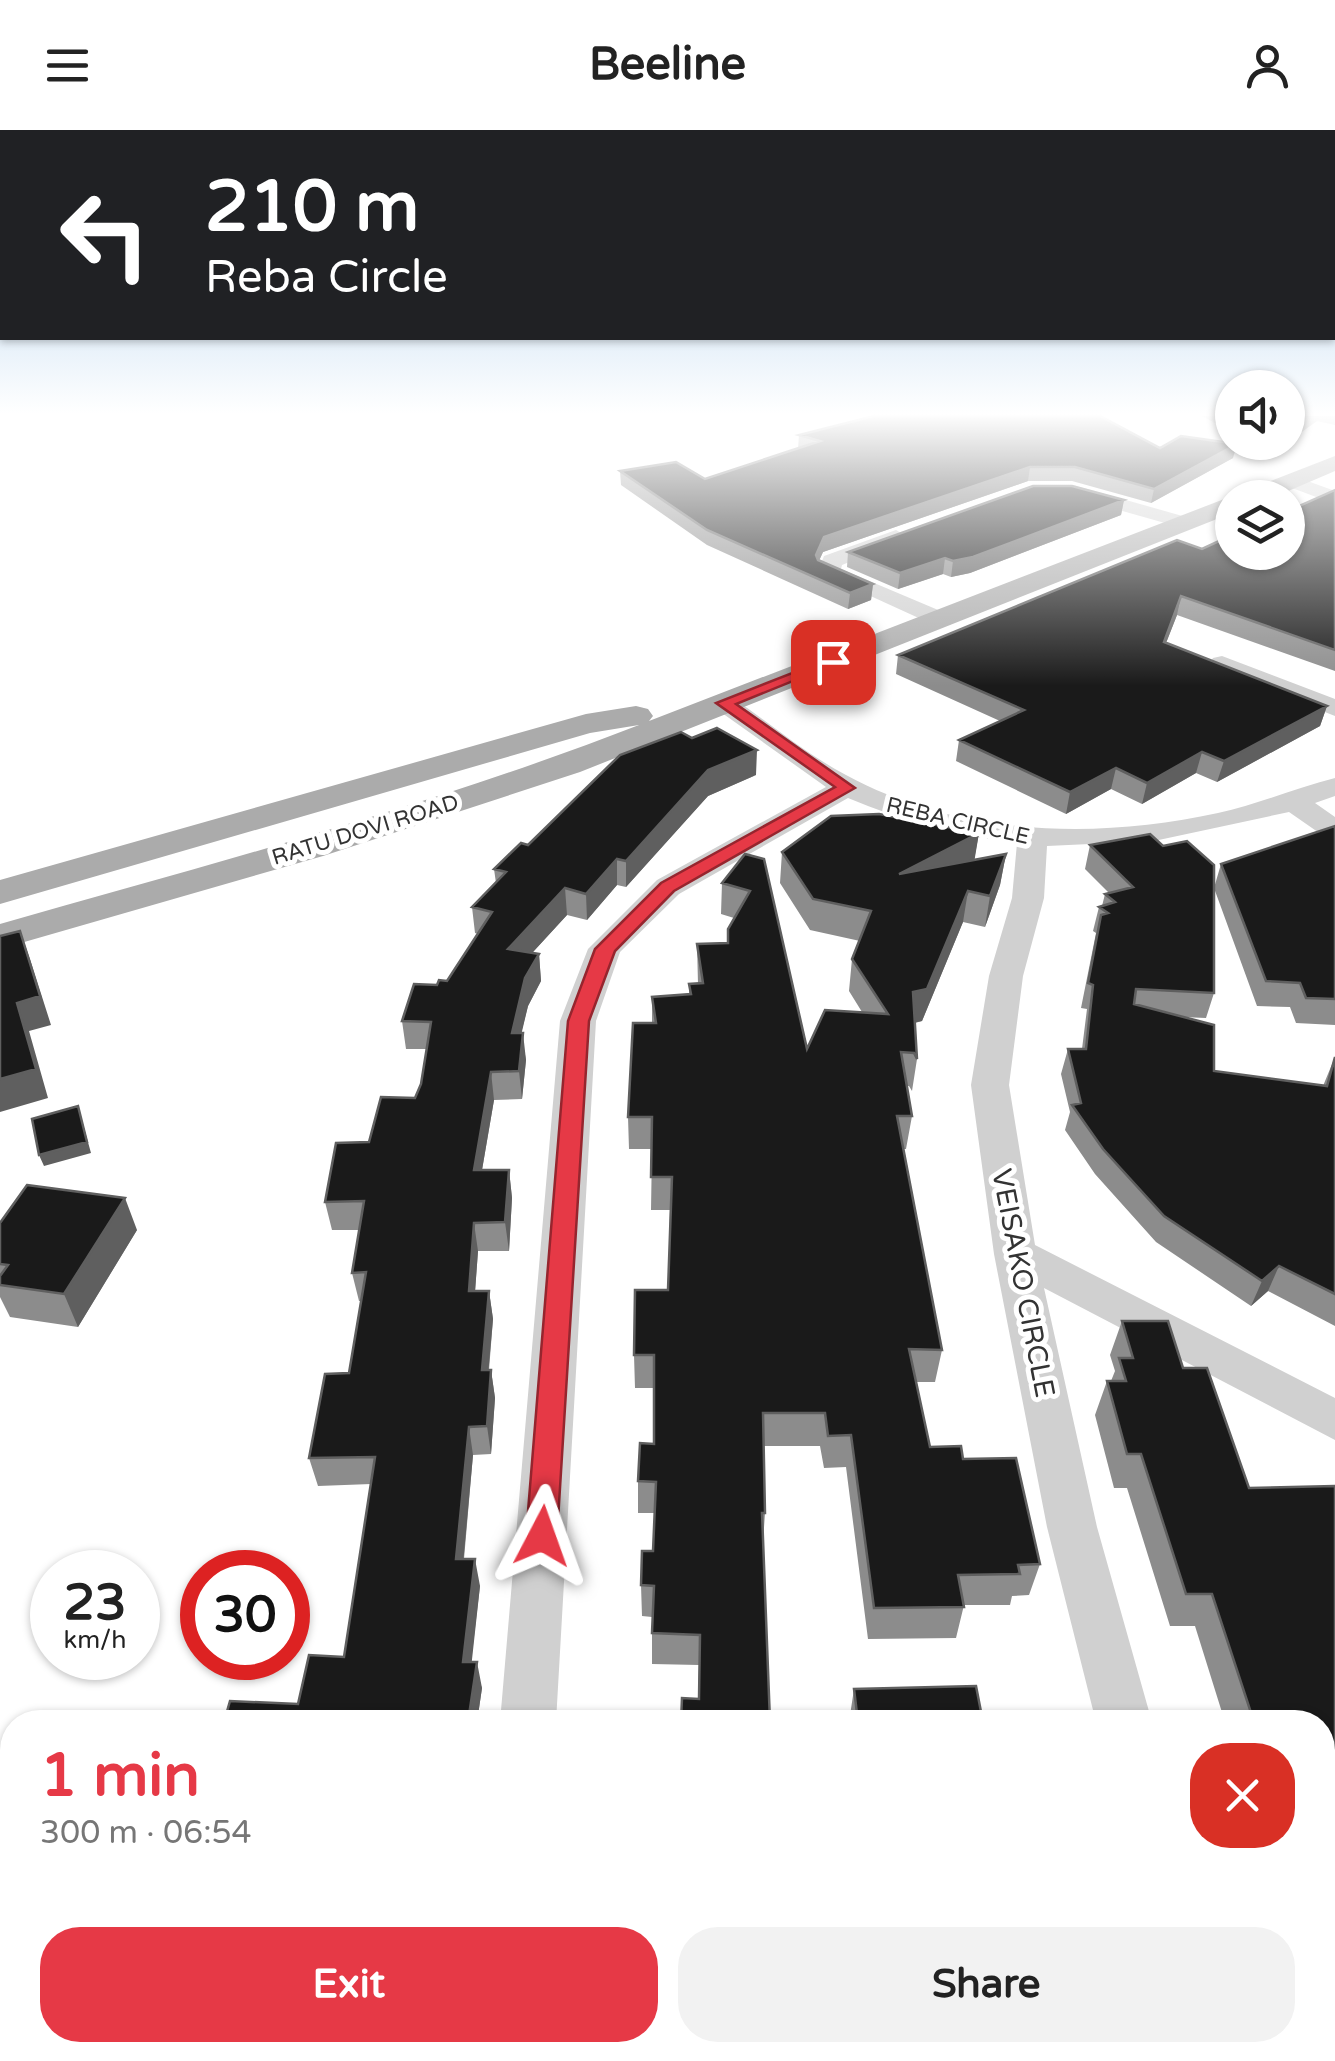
<!DOCTYPE html>
<meta charset="utf-8">
<style>
body{margin:0;font-family:"Varela Round",sans-serif;background:#f2f2f2;color:#222;height:100vh;display:flex;flex-direction:column;font-size:38px;white-space:nowrap}
*{box-sizing:border-box;margin:0}
p{font-size:32px;color:#767676}
.icon{flex:none;width:55px;height:55px;fill:none;stroke:currentColor;stroke-width:2;stroke-linecap:round;stroke-linejoin:round}
.map{position:relative;flex:1;overflow:hidden}
.sheet{position:absolute;left:0px;top:1580px;width:1335px;height:352px;display:flex;flex-direction:column;background:#fff;border-radius:40px 40px 0 0;box-shadow:0 2px 8px #0004}
.sheet>*{flex:none}
.top-card{position:absolute;left:0px;top:0px;width:1335px;height:210px;box-shadow:0 2px 8px #0004;background:#202124;color:#fff;overflow:hidden}
.buttons{position:absolute;left:1215px;top:240px;display:grid;gap:20px}
.buttons a{display:grid;place-items:center;width:90px;height:90px;border-radius:50%;background:#fff;box-shadow:0 2px 8px #0004;font-size:50px}
.speed{position:absolute;left:30px;top:1420px;display:flex;gap:20px;font-size:50px;font-weight:700;text-align:center}
.speed>*{display:grid;place-content:center;width:130px;height:130px;border-radius:50%;background:#fff;box-shadow:0 2px 8px #0004;line-height:1}
.speed small{font-size:25px;font-weight:400}
.speed .limit{border:15px solid #d22;background:#fff;color:#111}
.pin{position:absolute;display:grid;place-items:center;width:85px;height:85px;color:#fff;margin:-42px;border-radius:20px;box-shadow:0 5px 15px #0006}
.me{position:absolute;width:110px;margin:-55px;rotate:4deg;stroke-linejoin:round;filter:drop-shadow(0 0 8px #0008)}
.turn{display:flex;align-items:center;gap:35px;height:210px;padding:0 40px;font-size:45px}
.turn .icon{width:130px;height:130px;stroke-width:2.5}
.turn b{display:block;font-size:70px;line-height:85px}
.round{display:grid;place-items:center;flex:none;width:105px;height:105px;border-radius:40px;background:#f2f2f2}
.summary{display:flex;align-items:center;justify-content:space-between;height:170px;padding:0 40px}
h1{font-size:60px;font-weight:700;line-height:75px;color:#e63946}
.cta{display:flex;gap:20px;margin-top:auto;padding:20px 40px}
.cta a{flex:1;height:115px;border-radius:40px;background:#e63946;color:#fff;font-size:40px;font-weight:700;line-height:115px;text-align:center}
.cta a+a{background:#f2f2f2;color:#222}
header{display:flex;justify-content:space-between;align-items:center;height:130px;padding:0 40px;background:#fff;font-size:45px;font-weight:700}
.map>svg:first-child{display:block}
</style>
<header><svg class="icon" aria-label="menu" viewBox="0 0 24 24"><path d="M4 6h16M4 12h16M4 18h16"/></svg>Beeline<svg class="icon" aria-label="person" viewBox="0 0 24 24"><circle cx="12" cy="8" r="4"/><path d="M4 21q1-7 8-7t8 7"/></svg></header>
<div class="map">
<svg width="1335" height="1931" viewBox="0 0 1335 1931">
<rect width="100%" height="100%" fill="#fff"/>
<g fill="none" stroke-linecap="round" stroke-linejoin="round">
<!-- minor -->
<path fill="#d0d0d0" fill-rule="evenodd" d="M 1291,345 L 1335,361 L 1335,374 L 1284,355 L 1284,347 Z
M 1073,355 L 1193,389 L 1196,393 L 1186,399 L 1066,365 L 1066,357 Z
M 896,400 L 906,406 L 903,410 L 842,435 L 841,439 L 950,485 L 954,490 L 950,495 L 934,495 L 818,442 L 824,426 Z
M 1222,526 L 1335,569 L 1335,586 L 1213,538 L 1210,533 L 1213,528 Z
M 724,565 L 733,568 C 771,594 806,624 846,645 C 958,706 1095,710 1218,683 C 1258,674 1296,658 1335,648 L 1335,666 L 1315,673 L 1335,687 L 1335,710 L 1325,707 L 1289,682 L 1154,711 L 1047,716 L 1044,768 L 1023,846 L 1009,955 L 1035,1115 L 1335,1268 L 1335,1310 L 1044,1158 L 1097,1397 L 1152,1592 L 1096,1592 L 1047,1397 L 994,1124 L 971,955 L 989,846 L 1012,768 L 1017,713 C 957,706 903,691 848,668 L 679,764 L 620,822 L 596,891 L 556,1592 L 500,1592 L 560,891 L 588,819 L 657,750 L 826,657 L 715,578 L 711,573 L 715,568 Z
M 473,1920 L 539,1920 L 539,1931 L 473,1931 Z
M 1175,1920 L 1241,1920 L 1243,1931 L 1177,1931 Z"/>
<!-- major -->
<path fill="#ababab" fill-rule="evenodd" d="M 1335,326 L 1335,341 L 1272,368 L 1237,368 L 1240,363 Z
M 1232,366 L 1236,368 L 1232,368 L 1232,383 L 580,642 L 323,726 L 0,819 L 0,794 C 214,733 431,676 639,595 L 590,603 L 0,774 L 0,750 L 586,584 L 636,576 L 648,579 L 653,586 L 649,591 Z"/>
</g>
<!-- wall -->
<path fill="#8c8c8c" d="M 1202,286 L 1232,286 L 1232,302 Z
M 1288,286 L 1335,286 L 1335,295 L 1317,291 Z
M 799,305 L 1160,318 L 1233,328 L 1151,373 L 1072,351 L 1028,351 L 823,422 L 819,431 L 873,454 L 871,470 L 848,479 L 707,415 L 621,355 L 620,341 L 705,349 L 798,319 Z
M 1252,312 L 1287,312 L 1272,323 Z
M 1335,360 L 1335,541 L 1177,485 L 1166,513 L 1327,576 L 1320,596 L 1217,652 L 1196,643 L 1142,674 L 1111,659 L 1066,684 L 956,631 L 959,610 L 1000,591 L 896,544 L 898,525 L 1202,419 Z
M 1124,370 L 1121,385 L 970,443 L 951,447 L 943,444 L 898,459 L 847,437 L 848,422 Z
M 756,645 L 708,666 L 626,757 L 617,755 L 587,790 L 567,785 L 532,823 L 539,824 L 541,851 L 528,876 L 521,903 L 526,930 L 522,969 L 494,970 L 482,1040 L 509,1040 L 512,1068 L 509,1121 L 478,1121 L 475,1161 L 489,1161 L 493,1189 L 489,1240 L 491,1240 L 495,1268 L 491,1324 L 473,1325 L 464,1429 L 480,1456 L 471,1532 L 482,1558 L 477,1592 L 224,1592 L 298,1574 L 344,1527 L 371,1354 L 318,1356 L 309,1328 L 349,1243 L 361,1171 L 359,1171 L 352,1143 L 359,1100 L 332,1100 L 325,1072 L 369,1012 L 415,968 L 421,954 L 427,919 L 406,919 L 402,891 L 437,855 L 447,851 L 478,804 L 475,803 L 472,777 L 496,753 L 494,739 L 528,715 Z
M 1335,696 L 1335,895 L 1296,893 L 1290,877 L 1257,876 L 1214,758 L 1214,863 L 1206,888 L 1182,887 L 1214,941 L 1323,956 L 1335,927 L 1335,1196 L 1268,1161 L 1251,1176 L 1156,1112 L 1095,1044 L 1065,1000 L 1070,982 L 1061,944 L 1068,919 L 1082,919 L 1087,879 L 1081,878 L 1096,803 L 1093,801 L 1099,777 L 1102,776 L 1105,764 L 1109,763 L 1085,739 L 1090,715 L 1214,758 L 1221,734 Z
M 979,703 L 974,730 L 1006,724 L 1000,755 L 985,797 L 963,792 L 922,891 L 915,893 L 917,929 L 912,961 L 909,956 L 906,956 L 912,986 L 906,1019 L 904,1019 L 942,1220 L 935,1252 L 916,1252 L 930,1317 L 963,1329 L 1040,1434 L 1029,1465 L 1012,1466 L 1010,1475 L 964,1475 L 956,1508 L 868,1509 L 846,1337 L 824,1338 L 820,1316 L 764,1316 L 765,1383 L 763,1412 L 698,1569 L 699,1535 L 652,1534 L 652,1487 L 642,1486 L 641,1455 L 653,1421 L 655,1383 L 638,1383 L 638,1351 L 654,1314 L 654,1258 L 635,1258 L 634,1225 L 668,1160 L 670,1080 L 651,1080 L 652,1019 L 629,1019 L 628,987 L 652,893 L 652,867 L 689,864 L 689,854 L 698,854 L 697,814 L 727,813 L 728,799 L 734,788 L 721,784 L 722,753 L 745,724 L 807,919 L 862,882 L 849,861 L 852,829 L 860,811 L 810,800 L 780,753 L 782,722 Z
M 0,1093 L 137,1100 L 78,1197 L 10,1187 L 0,1167 Z
M 1122,1191 L 1183,1238 L 1249,1358 L 1335,1356 L 1335,1849 L 1326,1822 L 1322,1822 L 1322,1592 L 1225,1592 L 1195,1496 L 1170,1496 L 1127,1358 L 1114,1358 L 1095,1285 L 1107,1251 L 1111,1251 L 1115,1241 L 1110,1225 Z
M 854,1559 L 983,1592 L 849,1592 Z
M 1335,1869 L 1335,1931 L 1312,1931 L 1309,1920 L 1322,1920 L 1322,1901 L 1325,1899 L 1322,1893 L 1322,1881 Z"/>
<!-- shaded-wall -->
<path fill="#5f5f5f" d="M 1301,286 L 1319,286 L 1317,291 L 1288,312 L 1288,295 Z
M 1275,312 L 1287,312 L 1272,323 Z
M 1237,314 L 1233,328 L 1151,373 L 1154,359 Z
M 1030,337 L 1028,351 L 823,422 L 814,441 L 816,425 L 824,407 Z
M 1124,370 L 1121,385 L 970,443 L 951,447 L 953,431 Z
M 945,428 L 943,444 L 898,459 L 900,443 Z
M 873,454 L 871,470 L 848,479 L 850,463 Z
M 1181,466 L 1177,485 L 1159,531 L 1164,512 Z
M 1327,576 L 1320,596 L 1217,652 L 1224,631 Z
M 757,620 L 756,645 L 708,666 L 626,757 L 626,731 L 708,640 Z
M 1202,622 L 1196,643 L 1142,674 L 1147,653 Z
M 1116,638 L 1111,659 L 1066,684 L 1070,662 Z
M 979,703 L 974,733 L 899,744 Z
M 1006,724 L 1000,755 L 985,797 L 990,766 Z
M 617,729 L 617,755 L 587,790 L 586,764 Z
M 565,758 L 567,785 L 511,846 L 508,819 Z
M 968,761 L 963,792 L 922,891 L 908,894 L 913,862 Z
M 20,801 L 30,829 L 51,895 L 29,901 L 48,968 L 0,982 L 0,949 Z
M 539,824 L 541,851 L 528,876 L 515,931 L 512,903 L 525,848 Z
M 523,903 L 526,930 L 522,969 L 519,941 Z
M 491,942 L 494,970 L 477,1069 L 474,1040 Z
M 78,976 L 91,1023 L 44,1036 L 39,1025 Z
M 509,1040 L 512,1068 L 509,1121 L 505,1092 Z
M 125,1068 L 137,1100 L 78,1197 L 64,1164 Z
M 474,1093 L 478,1121 L 473,1190 L 469,1161 Z
M 1279,1136 L 1268,1161 L 1251,1176 L 1262,1151 Z
M 489,1161 L 493,1189 L 486,1268 L 482,1240 Z
M 491,1240 L 495,1268 L 491,1324 L 487,1296 Z
M 469,1297 L 473,1325 L 461,1456 L 456,1429 Z
M 475,1429 L 480,1456 L 469,1557 L 463,1532 Z
M 477,1532 L 482,1558 L 477,1592 L 468,1592 Z
M 409,1920 L 420,1920 L 418,1931 L 408,1931 Z"/>
<!-- building -->
<path fill="#1a1a1a" stroke="#5f5f5f" stroke-width="2.5" d="M 874,286 L 1100,286 L 1160,318 L 1181,306 L 1237,314 L 1154,359 L 1075,337 L 1030,337 L 824,407 L 816,425 L 818,430 L 873,454 L 850,463 L 707,400 L 620,341 L 676,332 L 705,349 L 820,311 L 799,305 Z
M 1288,286 L 1301,286 L 1288,295 Z
M 1033,356 L 1072,356 L 1124,370 L 973,427 L 953,431 L 945,428 L 900,443 L 848,422 Z
M 1335,360 L 1335,520 L 1181,466 L 1164,512 L 1327,576 L 1224,631 L 1202,622 L 1147,653 L 1116,638 L 1070,662 L 959,610 L 1024,580 L 898,525 L 1177,410 L 1202,419 L 1232,405 L 1232,422 L 1288,422 L 1288,381 Z
M 717,598 L 757,620 L 708,640 L 626,731 L 617,729 L 586,764 L 565,758 L 508,819 L 539,824 L 525,848 L 512,903 L 523,903 L 519,941 L 491,942 L 474,1040 L 509,1040 L 505,1092 L 474,1093 L 469,1161 L 489,1161 L 482,1240 L 491,1240 L 487,1296 L 469,1297 L 456,1429 L 475,1429 L 463,1532 L 477,1532 L 468,1592 L 224,1592 L 230,1571 L 298,1574 L 309,1525 L 344,1527 L 375,1327 L 309,1328 L 325,1244 L 349,1243 L 366,1142 L 352,1143 L 364,1071 L 325,1072 L 336,1013 L 369,1012 L 381,967 L 415,968 L 421,954 L 431,892 L 402,891 L 414,854 L 437,855 L 439,850 L 447,851 L 492,782 L 472,777 L 506,742 L 494,739 L 521,713 L 528,715 L 620,625 L 681,602 L 692,608 Z
M 879,684 L 979,703 L 899,744 L 1006,724 L 990,766 L 968,761 L 927,859 L 913,862 L 917,929 L 914,923 L 901,922 L 912,986 L 897,986 L 942,1220 L 909,1219 L 930,1317 L 961,1316 L 963,1329 L 1016,1328 L 1040,1434 L 1018,1435 L 1020,1444 L 958,1445 L 964,1477 L 874,1478 L 851,1305 L 828,1306 L 825,1283 L 763,1283 L 765,1383 L 762,1383 L 770,1592 L 681,1592 L 682,1568 L 699,1569 L 700,1505 L 652,1503 L 654,1456 L 641,1455 L 642,1421 L 653,1421 L 656,1352 L 638,1351 L 640,1313 L 654,1314 L 654,1225 L 634,1225 L 635,1160 L 668,1160 L 672,1047 L 651,1047 L 652,987 L 628,987 L 633,893 L 656,893 L 652,867 L 691,864 L 689,854 L 703,853 L 697,814 L 728,813 L 728,799 L 750,761 L 722,753 L 745,724 L 764,729 L 807,919 L 825,880 L 888,884 L 852,829 L 871,781 L 813,769 L 782,722 L 831,686 Z
M 1335,696 L 1335,869 L 1306,868 L 1300,853 L 1266,851 L 1221,734 Z
M 1150,704 L 1163,716 L 1187,711 L 1214,735 L 1214,863 L 1136,859 L 1134,874 L 1214,895 L 1214,941 L 1327,956 L 1335,927 L 1335,1164 L 1279,1136 L 1262,1151 L 1164,1086 L 1103,1019 L 1072,975 L 1081,973 L 1068,919 L 1086,919 L 1093,855 L 1088,853 L 1101,785 L 1108,783 L 1099,777 L 1115,772 L 1105,764 L 1133,757 L 1090,715 Z
M 20,801 L 40,866 L 17,873 L 36,939 L 0,949 L 0,806 Z
M 78,976 L 87,1012 L 39,1025 L 32,989 Z
M 27,1055 L 125,1068 L 64,1164 L 0,1155 L 0,1146 L 8,1135 L 0,1134 L 0,1093 Z
M 1122,1191 L 1168,1191 L 1183,1238 L 1207,1238 L 1249,1358 L 1335,1356 L 1335,1797 L 1328,1797 L 1322,1782 L 1322,1723 L 1324,1723 L 1322,1718 L 1322,1592 L 1254,1592 L 1212,1464 L 1186,1464 L 1141,1324 L 1127,1324 L 1107,1251 L 1126,1251 L 1119,1228 L 1133,1228 Z
M 976,1556 L 983,1592 L 858,1592 L 854,1559 Z
M 288,1920 L 409,1920 L 408,1931 L 286,1931 Z
M 663,1920 L 1172,1920 L 1175,1931 L 663,1931 Z"/>
<!-- sky -->
<linearGradient id="sky" x2="0" y2="1"><stop stop-color="#9ec6ea"/><stop offset="0.51" stop-color="#fff"/><stop offset="1" stop-color="#fff" stop-opacity="0"/></linearGradient>
<rect width="1335" height="556" fill="url(#sky)"/>
<!-- route -->
<path fill="#e63946" stroke="#96252e" stroke-width="2.5" d="M 828,529 L 840,532 L 736,574 L 855,658 L 674,761 L 615,821 L 589,891 L 557,1406 L 552,1416 L 542,1420 L 531,1416 L 526,1406 L 568,891 L 595,819 L 661,753 L 835,657 L 716,573 Z"/>
<g text-anchor="middle" stroke-width="10" stroke-linejoin="round" paint-order="stroke">
<!-- far-street labels -->
<g font-size="22" fill="#333" stroke="#fff">
<text transform="translate(958 690) rotate(13)" y="8">REBA CIRCLE</text>
<text transform="translate(365 699) rotate(-17)" y="8">RATU DOVI ROAD</text>
</g>
<!-- street labels -->
<g font-size="28" fill="#333" stroke="#fff">
<text transform="translate(1024 1153) rotate(79)" y="10">VEISAKO CIRCLE</text>
</g>
</g>
</svg>
<div class="buttons">
<a><svg class="icon" aria-label="sound" viewBox="0 0 24 24"><path d="M4 9h4l5-4v14l-5-4H4zM17 9q2 3 0 6"/></svg></a>
<a><svg class="icon" aria-label="layers" viewBox="0 0 24 24"><path d="M12 4l9 5-9 5-9-5zM3 14l9 5 9-5"/></svg></a>
</div>
<div class="speed"><div>23<small>km/h</small></div><div class="limit">30</div></div>
<div class="pin" style="left:833px;top:532px;background:#d93025"><svg class="icon" aria-label="arrive" viewBox="0 0 24 24"><path d="M6 21V4h12l-3 4 3 4H6"/></svg></div>
<svg class="me" style="left:542px;top:1406px" viewBox="-20 -20 40 40"><path d="M0-17L14 15 0 8-14 15z" fill="#e63946" stroke="#fff" stroke-width="4"/></svg>
<div class="top-card">
<div class="turn"><svg class="icon" aria-label="left" viewBox="0 0 24 24"><path d="M17 20v-9H6M10 6l-5 5 5 5"/></svg><div><b>210 m</b>Reba Circle</div></div>
</div>
<section class="sheet">
<div class="summary"><div><h1>1 min</h1><p>300 m · 06:54</p></div><a class="round" style="background:#d93025;color:#fff"><svg class="icon" aria-label="close" viewBox="0 0 24 24"><path d="M6 6l12 12M18 6L6 18"/></svg></a></div>
<div class="cta"><a>Exit</a><a>Share</a></div>
</section>
</div>
